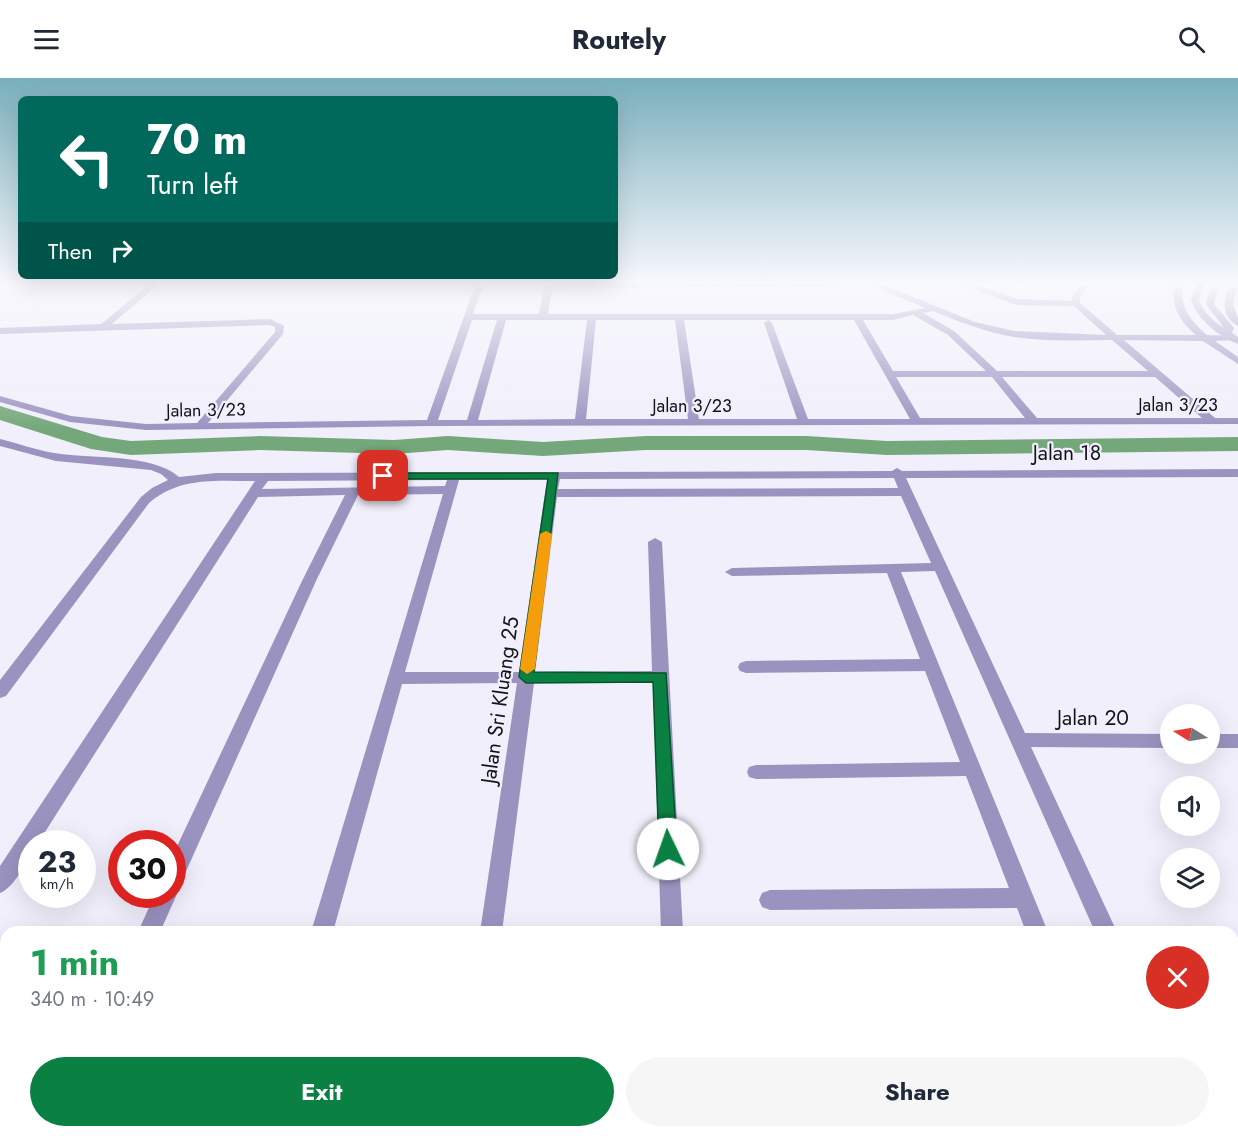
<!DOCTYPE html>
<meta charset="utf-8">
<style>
body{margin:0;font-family:Jost,sans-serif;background:#f6f6f7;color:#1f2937;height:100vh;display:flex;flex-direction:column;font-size:22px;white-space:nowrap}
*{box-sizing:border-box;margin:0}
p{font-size:20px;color:#747a83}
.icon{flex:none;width:33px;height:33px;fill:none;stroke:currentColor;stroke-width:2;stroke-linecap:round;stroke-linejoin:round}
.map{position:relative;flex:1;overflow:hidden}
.panel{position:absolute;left:0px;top:848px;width:1239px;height:212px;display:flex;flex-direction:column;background:#fff;border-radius:18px 18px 0 0;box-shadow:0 6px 24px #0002}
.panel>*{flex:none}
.top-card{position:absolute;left:18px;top:18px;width:600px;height:183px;border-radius:9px;box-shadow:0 6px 24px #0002;background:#00695c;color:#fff;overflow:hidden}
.needle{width:39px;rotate:281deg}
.buttons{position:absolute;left:1160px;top:626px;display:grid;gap:12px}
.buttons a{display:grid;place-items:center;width:60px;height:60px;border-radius:50%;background:#fff;box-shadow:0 6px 24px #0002;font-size:30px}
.speed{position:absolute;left:18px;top:752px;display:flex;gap:12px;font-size:30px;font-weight:700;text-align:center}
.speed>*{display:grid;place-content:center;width:78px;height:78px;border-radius:50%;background:#fff;box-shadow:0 6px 24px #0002;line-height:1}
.speed small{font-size:15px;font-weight:400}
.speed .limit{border:9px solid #d22;background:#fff;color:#111}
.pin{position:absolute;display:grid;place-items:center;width:51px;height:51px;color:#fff;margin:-26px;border-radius:12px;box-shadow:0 3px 9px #0006}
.me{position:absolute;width:66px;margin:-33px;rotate:357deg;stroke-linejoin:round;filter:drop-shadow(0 0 4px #0008)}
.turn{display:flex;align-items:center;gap:21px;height:126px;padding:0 30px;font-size:27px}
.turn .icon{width:78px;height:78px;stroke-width:2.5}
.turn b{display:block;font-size:42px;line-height:51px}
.then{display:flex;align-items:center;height:57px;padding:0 30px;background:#0003;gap:12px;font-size:22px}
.round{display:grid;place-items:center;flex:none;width:63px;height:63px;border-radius:32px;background:#f6f6f7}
.headline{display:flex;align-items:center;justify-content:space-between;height:102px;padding:0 30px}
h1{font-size:36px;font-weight:700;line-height:45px;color:#1e9e55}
.button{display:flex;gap:12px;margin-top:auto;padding:12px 30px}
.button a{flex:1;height:69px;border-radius:36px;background:#0b8043;color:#fff;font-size:24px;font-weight:700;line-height:69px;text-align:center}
.button a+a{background:#f6f6f7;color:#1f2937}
header{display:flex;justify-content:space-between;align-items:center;height:78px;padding:0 30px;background:#fff;font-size:27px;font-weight:700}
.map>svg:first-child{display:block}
</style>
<header><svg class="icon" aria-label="menu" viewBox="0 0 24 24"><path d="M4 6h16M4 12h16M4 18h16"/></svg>Routely<svg class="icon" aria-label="search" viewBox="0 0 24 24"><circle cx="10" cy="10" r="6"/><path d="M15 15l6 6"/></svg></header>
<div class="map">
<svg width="1238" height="1058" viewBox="0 0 1238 1058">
<rect width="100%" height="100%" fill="#f0effb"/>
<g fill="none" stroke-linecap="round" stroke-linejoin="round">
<!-- river -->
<path fill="#74a779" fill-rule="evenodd" d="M 0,328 L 102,359 L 131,363 L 260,358 L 394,362 L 448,358 L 543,364 L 646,358 L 806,358 L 887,363 L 1238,359 L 1238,373 L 887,377 L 806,372 L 646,372 L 543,378 L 448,372 L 394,376 L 260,372 L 131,377 L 91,371 L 0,342 Z"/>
<!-- minor -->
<path fill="#9a93c0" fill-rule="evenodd" d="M 151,205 L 160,205 L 112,246 L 270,241 L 284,248 L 283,256 L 208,345 L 427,342 L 476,205 L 484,205 L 473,236 L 539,236 L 545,205 L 844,205 L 840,207 L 552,211 L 548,236 L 893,236 L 925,230 L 867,205 L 879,205 L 975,244 L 1014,253 L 1106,257 L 1074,228 L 1016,227 L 959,205 L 971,205 L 1017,221 L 1072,223 L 1072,219 L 1083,205 L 1091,205 L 1080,219 L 1080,225 L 1117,257 L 1196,257 C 1179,243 1170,227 1175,205 L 1183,205 C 1179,229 1190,242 1207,257 L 1236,258 L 1236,262 L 1215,263 L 1238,279 L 1238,286 L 1203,263 L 1124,262 L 1215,340 L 1238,340 L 1238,346 L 431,348 L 146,352 L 70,344 L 0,324 L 0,318 L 71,338 L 146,346 L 197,345 L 275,254 L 275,249 L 269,247 L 0,256 L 0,250 L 101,246 ZM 933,233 C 959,244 986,254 1014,259 C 1046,264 1080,262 1112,262 L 1148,293 L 997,293 L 954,253 L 923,235 ZM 913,237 L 948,257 L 986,293 L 893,293 L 863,242 L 893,242 ZM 472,242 L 497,242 L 467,342 L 438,342 ZM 506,242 L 587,242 L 575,341 L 478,342 ZM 596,242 L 675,242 L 688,341 L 586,341 ZM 684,242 L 854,242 L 910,341 L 808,341 L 772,245 L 768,242 L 764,245 L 797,341 L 699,341 ZM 896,299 L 992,299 L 1025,340 L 920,340 ZM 1002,299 L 1155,299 L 1202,340 L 1037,340 Z
M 1231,205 L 1238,205 L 1233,226 L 1238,240 L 1238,248 C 1220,238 1223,221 1231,205 Z
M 0,361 C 18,365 35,372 54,375 C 90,381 152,375 179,399 L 216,395 L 892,393 L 897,390 L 902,393 L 1238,391 L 1238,399 L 906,400 L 1025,655 L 1170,656 L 1170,670 L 1031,669 L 1117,854 L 1095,854 L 935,493 L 901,494 L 1048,854 L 1026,854 L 1017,830 L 770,832 L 762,829 L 759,822 L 762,815 L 770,812 L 1009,810 L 966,698 L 756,701 L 749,699 L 747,694 L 749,689 L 756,687 L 960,684 L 925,593 L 746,595 L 740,593 L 738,589 L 740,585 L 746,583 L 920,581 L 887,495 L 732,498 L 725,494 L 732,490 L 931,485 L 901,418 L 557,419 L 535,594 L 652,593 L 648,464 L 655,460 L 662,464 L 683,854 L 661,854 L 653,605 L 534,605 L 502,854 L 480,854 L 517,605 L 402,606 L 333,854 L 311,854 L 443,416 L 358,417 L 316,503 L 179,809 L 174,811 L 177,816 L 160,854 L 138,854 L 155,816 L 172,816 L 172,779 L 302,503 L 345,417 L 258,419 L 38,765 L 32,765 C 32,779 13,811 0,815 L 0,788 L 255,403 C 217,403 180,398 149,425 L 6,618 L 0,620 L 0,602 L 141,419 L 152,410 L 168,402 L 161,396 L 151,392 L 56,383 L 0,368 ZM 894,400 L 898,410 L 558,411 L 560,401 ZM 547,401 L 519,594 L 405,594 L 459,402 ZM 447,402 L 445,408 L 262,411 L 268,403 Z
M 1209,656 L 1238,656 L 1238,670 L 1209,670 Z
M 0,986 L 6,986 L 6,1012 L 0,1012 Z"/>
<!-- tertiary -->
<path fill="#9a93c0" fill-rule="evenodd" d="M 1197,205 L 1205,205 L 1199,222 C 1204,235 1213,243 1224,250 L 1206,226 L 1211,205 L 1219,205 L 1214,226 L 1234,250 L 1232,255 L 1238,259 L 1238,266 C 1218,258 1198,242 1191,222 Z"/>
</g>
<!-- sky -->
<linearGradient id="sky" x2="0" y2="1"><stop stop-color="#79afbc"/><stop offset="0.58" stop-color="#f8f8fd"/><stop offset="1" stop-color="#f8f8fd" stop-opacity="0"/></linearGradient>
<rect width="1238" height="353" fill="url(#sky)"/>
<!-- route -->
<path fill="#0b8043" stroke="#07532c" stroke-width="1.5" d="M 558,395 L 534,594 L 666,595 L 677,771 L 675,776 L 668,779 L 662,776 L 659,771 L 653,604 L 526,605 L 519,599 L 548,401 L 383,401 L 377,398 L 383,395 Z"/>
<!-- slow -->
<path fill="#f59e0b" d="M 546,453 L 552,456 L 535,591 L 527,596 L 520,591 L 540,456 Z"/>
<g text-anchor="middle" stroke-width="4.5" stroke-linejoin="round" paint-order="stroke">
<!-- far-street labels -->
<g font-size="18" fill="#131317" stroke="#f0effb">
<text x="1178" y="333">Jalan 3/23</text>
<text x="692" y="334">Jalan 3/23</text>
<text transform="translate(206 332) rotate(-1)" y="6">Jalan 3/23</text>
</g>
<!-- street labels -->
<g font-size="21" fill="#131317" stroke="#f0effb">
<text x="1067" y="382">Jalan 18</text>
<text transform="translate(500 622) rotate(-82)" y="7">Jalan Sri Kluang 25</text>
<text x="1093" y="647">Jalan 20</text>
</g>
</g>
</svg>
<div class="buttons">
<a><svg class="needle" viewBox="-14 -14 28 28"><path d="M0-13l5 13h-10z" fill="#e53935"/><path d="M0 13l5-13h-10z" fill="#747a83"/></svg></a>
<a><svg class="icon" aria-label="sound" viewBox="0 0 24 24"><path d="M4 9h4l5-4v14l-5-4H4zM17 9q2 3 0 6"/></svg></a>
<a><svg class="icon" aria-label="layers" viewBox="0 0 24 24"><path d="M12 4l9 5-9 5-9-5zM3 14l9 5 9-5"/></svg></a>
</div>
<div class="speed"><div>23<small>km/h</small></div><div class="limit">30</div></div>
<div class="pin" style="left:383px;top:398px;background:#d93025"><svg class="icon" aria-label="arrive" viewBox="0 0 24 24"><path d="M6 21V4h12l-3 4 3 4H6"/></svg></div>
<svg class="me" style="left:668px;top:771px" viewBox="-20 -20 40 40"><circle r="19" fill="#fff"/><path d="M0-13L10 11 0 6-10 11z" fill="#0b8043"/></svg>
<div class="top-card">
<div class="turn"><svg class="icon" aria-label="left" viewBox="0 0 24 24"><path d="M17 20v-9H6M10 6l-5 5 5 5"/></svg><div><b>70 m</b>Turn left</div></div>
<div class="then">Then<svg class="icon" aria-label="right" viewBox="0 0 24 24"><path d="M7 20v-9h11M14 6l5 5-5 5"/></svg></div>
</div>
<section class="panel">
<div class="headline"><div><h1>1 min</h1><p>340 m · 10:49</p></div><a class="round" style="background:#d93025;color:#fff"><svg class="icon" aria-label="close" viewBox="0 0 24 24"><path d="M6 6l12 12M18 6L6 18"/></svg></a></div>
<div class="button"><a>Exit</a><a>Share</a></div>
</section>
</div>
